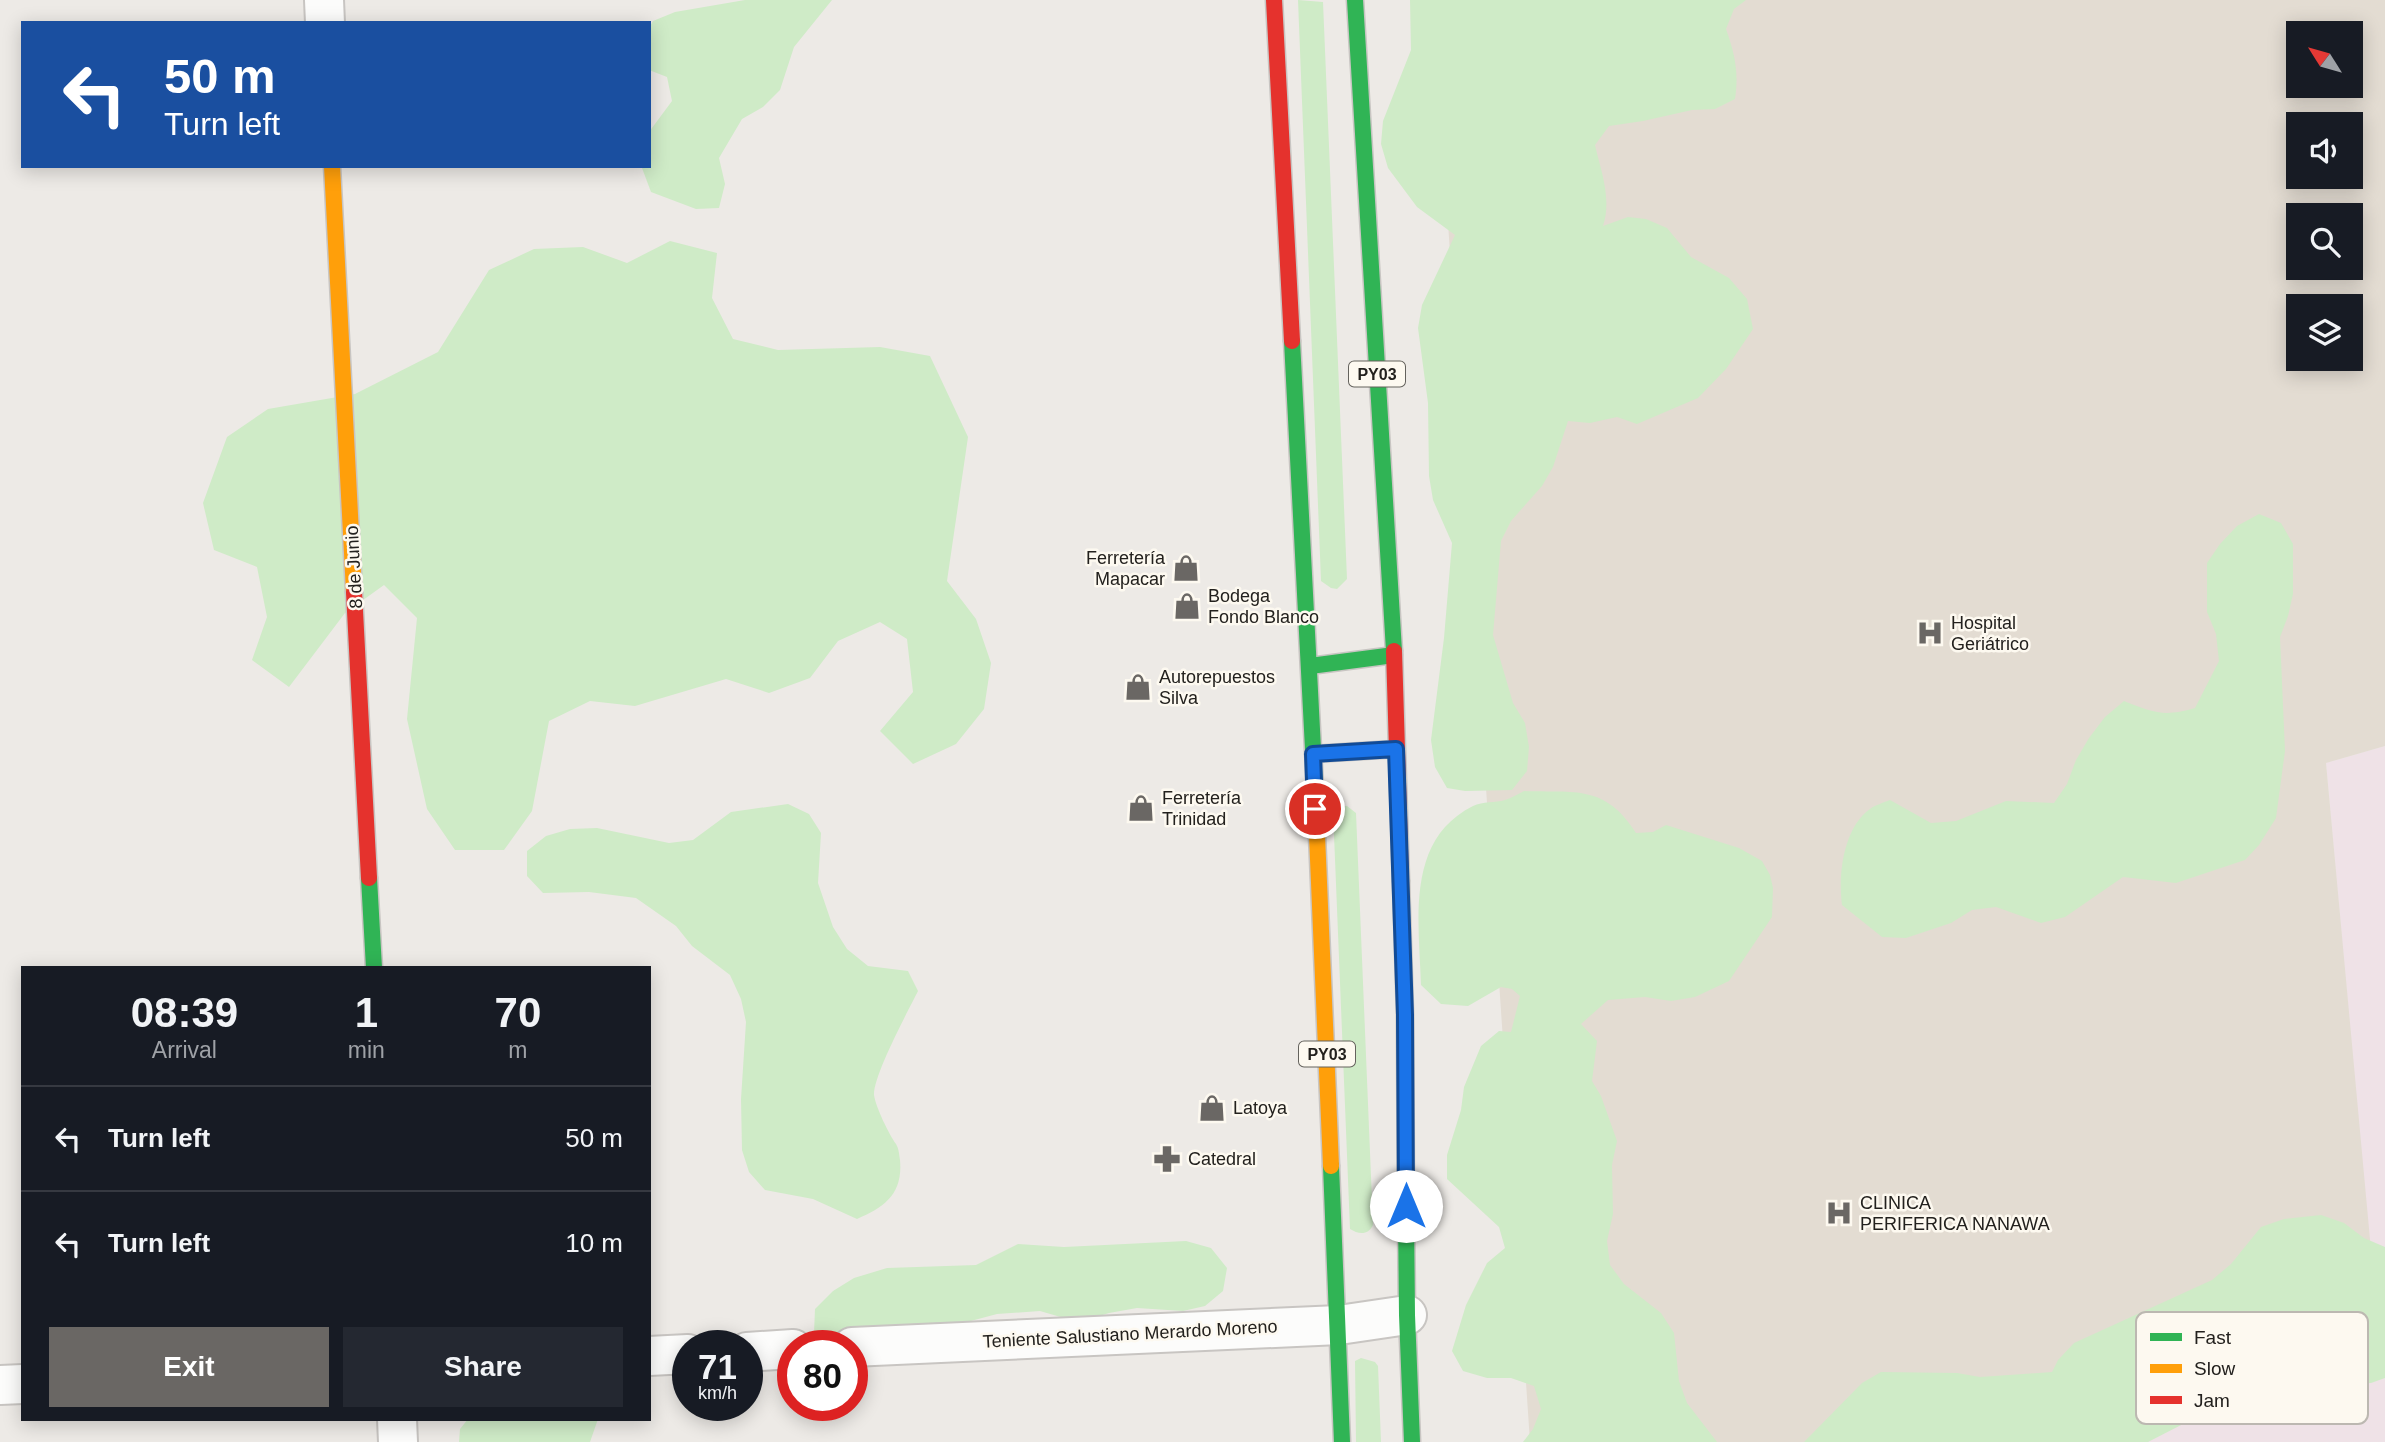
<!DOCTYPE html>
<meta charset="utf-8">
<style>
body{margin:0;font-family:Arial,sans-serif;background:#242831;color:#f1f3f6;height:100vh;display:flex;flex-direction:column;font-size:26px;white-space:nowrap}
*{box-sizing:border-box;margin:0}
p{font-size:23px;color:#9ea1a6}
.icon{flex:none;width:38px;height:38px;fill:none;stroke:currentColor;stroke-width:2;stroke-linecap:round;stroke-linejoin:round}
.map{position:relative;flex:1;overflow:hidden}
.side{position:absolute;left:21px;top:966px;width:630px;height:455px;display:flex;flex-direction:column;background:#171b24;border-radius:0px;box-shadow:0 4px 18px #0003}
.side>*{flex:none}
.guide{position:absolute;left:21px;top:21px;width:630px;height:147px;border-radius:0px;box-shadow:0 4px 18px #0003;background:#1a4fa0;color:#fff;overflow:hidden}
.needle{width:46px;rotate:307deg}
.controls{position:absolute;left:2286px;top:21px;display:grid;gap:14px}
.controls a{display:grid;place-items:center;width:77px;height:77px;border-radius:0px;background:#171b24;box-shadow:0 4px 18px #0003;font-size:35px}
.speed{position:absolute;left:672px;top:1330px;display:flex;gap:14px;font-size:35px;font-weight:700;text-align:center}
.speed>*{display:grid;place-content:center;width:91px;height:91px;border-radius:50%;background:#171b24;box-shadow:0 4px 18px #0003;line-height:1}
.speed small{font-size:18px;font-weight:400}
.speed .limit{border:10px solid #d22;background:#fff;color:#111}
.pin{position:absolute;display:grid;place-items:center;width:60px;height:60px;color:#fff;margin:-30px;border:4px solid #fff;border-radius:50%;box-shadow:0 2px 7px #0007}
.me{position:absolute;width:77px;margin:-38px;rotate:0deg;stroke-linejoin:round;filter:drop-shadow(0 0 5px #0008)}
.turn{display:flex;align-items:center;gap:24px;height:147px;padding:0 28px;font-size:32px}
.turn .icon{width:91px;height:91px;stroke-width:2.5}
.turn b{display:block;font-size:49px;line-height:60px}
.eta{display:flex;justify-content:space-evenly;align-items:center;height:119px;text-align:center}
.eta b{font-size:42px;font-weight:700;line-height:49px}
.primary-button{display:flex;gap:14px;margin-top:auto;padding:14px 28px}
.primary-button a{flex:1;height:80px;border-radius:0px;background:#6a6764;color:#fff;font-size:28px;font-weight:700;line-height:80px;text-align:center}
.primary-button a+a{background:#242831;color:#f1f3f6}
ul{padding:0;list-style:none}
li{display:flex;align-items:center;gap:21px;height:105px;padding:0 28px;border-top:2px solid #363941}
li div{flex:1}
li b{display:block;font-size:26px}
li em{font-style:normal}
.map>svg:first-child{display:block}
</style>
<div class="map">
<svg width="2385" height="1442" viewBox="0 0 2385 1442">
<rect width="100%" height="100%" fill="#edeae6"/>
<!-- commercial -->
<path fill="#efe2e7" d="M 2385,746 L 2385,1442 L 1932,1442 L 2376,1315 L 2326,763 Z"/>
<!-- built -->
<path fill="#e3dcd2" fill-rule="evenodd" d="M 1433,0 L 2385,0 L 2385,746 L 2326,763 L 2377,1315 L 1932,1442 L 1530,1442 ZM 2298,33 L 2350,33 L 2350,86 L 2298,86 ZM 2298,124 L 2350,124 L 2350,177 L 2298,177 ZM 2298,215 L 2350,215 L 2350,268 L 2298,268 ZM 2298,306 L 2350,306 L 2350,359 L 2298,359 Z"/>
<!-- green -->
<path fill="#cfebc7" d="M 745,0 L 832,0 L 794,47 L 780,90 L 763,107 L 742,119 L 719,158 L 725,184 L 719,208 L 696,209 L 651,192 L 642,168 L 643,166 L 649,166 L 649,132 L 672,101 L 667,77 L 649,70 L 649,28 L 653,21 L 675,12 Z
M 1298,0 L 1323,2 L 1347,579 L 1337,589 L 1331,588 L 1321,581 Z
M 1410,0 L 1746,0 L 1734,9 L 1726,29 C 1735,54 1739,73 1735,99 L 1715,109 L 1692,110 L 1643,121 L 1609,126 L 1595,145 C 1601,171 1612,199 1603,226 L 1628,217 L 1646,219 L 1667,228 L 1691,257 L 1729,278 L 1747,299 L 1753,329 L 1726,369 L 1698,398 L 1637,424 L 1617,417 L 1590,423 L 1568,421 L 1553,467 L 1542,486 L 1511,521 L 1501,541 L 1493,635 L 1513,703 L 1525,723 L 1529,747 L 1527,771 L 1512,790 L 1465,791 L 1447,788 L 1435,767 L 1431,740 L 1444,638 L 1452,543 L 1433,500 L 1429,476 L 1428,403 L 1418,328 L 1422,305 L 1455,235 L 1417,207 L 1388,168 L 1381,144 L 1383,121 L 1411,50 Z
M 670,241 L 717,253 L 712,298 L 733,339 L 778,350 L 880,347 L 930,356 L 968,437 L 947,581 L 976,619 L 991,663 L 984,709 L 956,744 L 913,764 L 880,731 L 913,692 L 907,639 L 880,622 L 838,641 L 810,678 L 769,693 L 726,679 L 635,706 L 590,701 L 549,721 L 532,811 L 504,850 L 455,850 L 427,809 L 407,719 L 417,618 L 384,585 L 345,613 L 289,687 L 252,660 L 267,617 L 257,567 L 214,550 L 203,503 L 227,437 L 268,409 L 355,394 L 438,352 L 489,270 L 534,249 L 583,247 L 627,263 Z
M 2259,514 L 2281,523 L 2293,544 L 2293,594 L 2288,616 L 2280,637 L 2285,751 L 2276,818 L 2259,845 L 2245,860 L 2176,883 L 2123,877 L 2065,917 L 2041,923 L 1996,907 L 1972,910 L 1951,923 L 1906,938 L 1882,937 L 1842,905 C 1838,876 1843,828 1870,809 C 1875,805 1883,803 1890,800 L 1931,823 L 1956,821 L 2006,801 L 2054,803 L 2067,784 L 2076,760 L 2089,738 L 2105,717 L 2124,701 C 2154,713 2164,717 2195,708 L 2219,661 L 2216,634 L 2207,612 L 2207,563 L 2220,544 L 2237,526 Z
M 1524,791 C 1575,793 1605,784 1636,833 L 1653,832 L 1666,825 L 1739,848 L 1762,861 L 1770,875 L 1773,888 L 1772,917 L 1729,981 L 1695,997 L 1671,1001 L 1645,997 L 1608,1000 L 1581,1024 L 1597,1041 L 1592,1081 L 1601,1096 L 1617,1141 L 1612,1165 L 1613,1214 L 1607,1241 L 1610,1265 L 1624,1284 L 1661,1313 L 1674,1333 L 1679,1381 L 1687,1403 L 1717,1442 L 1523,1442 L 1533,1429 L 1541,1409 L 1534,1386 L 1511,1378 L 1487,1378 L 1463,1371 L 1452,1351 L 1466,1305 L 1487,1263 L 1505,1248 L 1499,1227 L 1447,1179 L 1447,1155 L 1461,1110 L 1464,1087 L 1481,1046 L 1499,1031 L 1511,1032 L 1520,996 L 1512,989 L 1501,987 L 1468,1006 L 1441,1004 L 1421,985 C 1419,921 1405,840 1473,806 C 1483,801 1495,803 1505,800 C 1511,798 1518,794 1524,791 Z
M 788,804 L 809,814 L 821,833 L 818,883 L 833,927 L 847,949 L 868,966 L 908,971 L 918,991 C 908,1011 873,1076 874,1095 C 876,1108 889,1134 896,1144 C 899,1149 899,1154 900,1160 C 903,1194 885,1207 857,1219 L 813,1199 L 765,1190 L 749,1172 L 742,1150 L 741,1099 L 746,1022 L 741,999 L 730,975 L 692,946 L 676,926 L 636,898 L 589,892 L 543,893 L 527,876 L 527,851 L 546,836 L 570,829 L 597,828 L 669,843 L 693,840 L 731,812 Z
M 1338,806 L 1347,806 L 1356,813 L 1373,1225 C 1368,1236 1358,1234 1350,1229 L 1333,810 Z
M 2321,1215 L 2344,1223 L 2364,1238 L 2385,1247 L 2385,1378 L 2371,1383 L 2322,1386 L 2250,1383 L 2228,1392 L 2187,1422 L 2148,1442 L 1804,1442 L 1862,1383 L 1881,1372 L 1957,1373 L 1980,1377 L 2052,1372 L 2058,1360 L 2074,1343 L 2212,1280 L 2231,1264 L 2261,1227 L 2284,1219 Z
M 1186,1241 L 1211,1248 L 1227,1268 L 1223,1291 L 1205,1306 L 1183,1311 L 1137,1308 L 1109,1313 L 1087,1320 L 1064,1318 L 1040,1311 L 997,1314 L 952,1326 L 837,1346 L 833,1346 L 814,1333 L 815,1309 L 833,1291 L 854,1278 L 887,1268 L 976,1265 L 1018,1244 L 1064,1247 Z
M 1361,1358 L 1375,1362 L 1378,1366 L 1381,1442 L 1356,1442 L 1355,1361 Z
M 468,1419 L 598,1419 L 590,1442 L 459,1442 L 460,1429 Z"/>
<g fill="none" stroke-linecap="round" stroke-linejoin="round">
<defs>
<path id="street" d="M 324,0 L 325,23
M 852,1347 L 1339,1325 L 1407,1315
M 747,1352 L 793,1349
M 649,1356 L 688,1354
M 0,1385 L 23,1384
M 397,1419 L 398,1442"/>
<path id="fast" d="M 1355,0 L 1394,651
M 1292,341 L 1315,788
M 1310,666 L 1394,655
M 1313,754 L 1396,749
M 369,878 L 374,968
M 1331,1166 L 1342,1442
M 1406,1213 L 1407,1315 L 1412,1442"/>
<path id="slow" d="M 332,166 L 354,592
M 1315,788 L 1331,1166
M 1401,881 L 1405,1015 L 1406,1213"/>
<path id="jam" d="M 1274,0 L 1292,341
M 354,592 L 369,878
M 1394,651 L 1401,881"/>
</defs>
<!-- street casing -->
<use href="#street" stroke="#c8c5c2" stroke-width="42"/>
<!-- fast casing -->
<use href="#fast" stroke="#c8c5c2" stroke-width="19"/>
<!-- slow casing -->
<use href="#slow" stroke="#c8c5c2" stroke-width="19"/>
<!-- jam casing -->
<use href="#jam" stroke="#c8c5c2" stroke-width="19"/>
<!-- street -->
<use href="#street" stroke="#fcfcfb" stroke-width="38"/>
<!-- fast -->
<use href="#fast" stroke="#30b455" stroke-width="16"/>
<!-- slow -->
<use href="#slow" stroke="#ff9f0a" stroke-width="16"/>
<!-- jam -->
<use href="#jam" stroke="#e5322d" stroke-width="16"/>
</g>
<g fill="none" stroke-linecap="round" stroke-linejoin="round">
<defs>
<path id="route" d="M 1315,809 L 1313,754 L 1396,749 L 1405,1015 L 1406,1206"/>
</defs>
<!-- route casing -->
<use href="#route" stroke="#114b97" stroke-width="18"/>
<!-- route -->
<use href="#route" stroke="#1a73e8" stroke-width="12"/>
</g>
<!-- icons -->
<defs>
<symbol id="shop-bare" viewBox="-9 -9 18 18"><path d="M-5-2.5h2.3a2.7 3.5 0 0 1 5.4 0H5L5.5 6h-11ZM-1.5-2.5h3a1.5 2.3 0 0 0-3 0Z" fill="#6a6764" stroke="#fdf9f0" stroke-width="2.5" paint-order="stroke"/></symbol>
<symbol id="hospital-bare" viewBox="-9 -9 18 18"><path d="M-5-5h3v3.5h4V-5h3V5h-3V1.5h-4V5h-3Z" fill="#6a6764" stroke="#fdf9f0" stroke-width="2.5" paint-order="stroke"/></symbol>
<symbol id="pharmacy-bare" viewBox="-9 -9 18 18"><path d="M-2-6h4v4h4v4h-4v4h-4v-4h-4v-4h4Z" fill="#6a6764" stroke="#fdf9f0" stroke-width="2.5" paint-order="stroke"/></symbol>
</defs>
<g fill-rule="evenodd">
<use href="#shop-bare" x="1167" y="549" width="38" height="38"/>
<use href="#shop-bare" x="1168" y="587" width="38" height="38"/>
<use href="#hospital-bare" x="1911" y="614" width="38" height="38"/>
<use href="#shop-bare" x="1119" y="668" width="38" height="38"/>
<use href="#shop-bare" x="1122" y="789" width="38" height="38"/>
<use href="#shop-bare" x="1193" y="1089" width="38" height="38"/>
<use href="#pharmacy-bare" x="1148" y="1140" width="38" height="38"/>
<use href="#hospital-bare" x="1820" y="1194" width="38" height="38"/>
</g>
<g text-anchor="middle" stroke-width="5" stroke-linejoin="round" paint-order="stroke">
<!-- shield labels -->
<g fill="#fdf9f0" stroke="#64625d" stroke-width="2">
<rect x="1349" y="361.5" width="56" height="25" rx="5"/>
<rect x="1299" y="1041.5" width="56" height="25" rx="5"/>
</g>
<g font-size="16" font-weight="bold" fill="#23211e">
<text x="1377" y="380">PY03</text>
<text x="1327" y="1060">PY03</text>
</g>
<!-- poi labels -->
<g font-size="18" fill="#23211e" stroke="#fdf9f0" text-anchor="start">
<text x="1165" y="564" text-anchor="end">Ferretería<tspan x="1165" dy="21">Mapacar</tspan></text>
<text x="1208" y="602">Bodega<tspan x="1208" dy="21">Fondo Blanco</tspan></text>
<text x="1951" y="629">Hospital<tspan x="1951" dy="21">Geriátrico</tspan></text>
<text x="1159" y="683">Autorepuestos<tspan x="1159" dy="21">Silva</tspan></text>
<text x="1162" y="804">Ferretería<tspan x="1162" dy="21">Trinidad</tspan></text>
<text x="1233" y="1114">Latoya</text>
<text x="1188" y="1165">Catedral</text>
<text x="1860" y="1209">CLINICA<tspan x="1860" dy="21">PERIFERICA NANAWA</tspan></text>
</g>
<!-- street labels -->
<g font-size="18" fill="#23211e" stroke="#fdf9f0">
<text transform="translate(354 567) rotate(-93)" y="6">8 de Junio</text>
<text transform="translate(1130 1334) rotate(-3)" y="6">Teniente Salustiano Merardo Moreno</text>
</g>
</g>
<!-- legend -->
<rect x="2136" y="1312" width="232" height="112" rx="10" fill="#fdf9f0" stroke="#bcb8b1" stroke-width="2"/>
<rect x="2150" y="1333" width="32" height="8" fill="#30b455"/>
<rect x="2150" y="1364" width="32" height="9" fill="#ff9f0a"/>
<rect x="2150" y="1396" width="32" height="8" fill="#e5322d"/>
<g font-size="19" fill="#23211e">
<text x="2194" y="1344">Fast</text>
<text x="2194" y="1375">Slow</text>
<text x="2194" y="1407">Jam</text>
</g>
</svg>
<div class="controls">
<a><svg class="needle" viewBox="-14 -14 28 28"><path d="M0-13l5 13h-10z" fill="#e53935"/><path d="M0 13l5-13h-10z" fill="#9ea1a6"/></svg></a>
<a><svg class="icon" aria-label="sound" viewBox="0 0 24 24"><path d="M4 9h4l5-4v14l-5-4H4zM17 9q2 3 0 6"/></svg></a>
<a><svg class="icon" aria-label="search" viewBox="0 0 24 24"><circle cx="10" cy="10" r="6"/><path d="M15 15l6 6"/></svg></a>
<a><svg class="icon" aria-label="layers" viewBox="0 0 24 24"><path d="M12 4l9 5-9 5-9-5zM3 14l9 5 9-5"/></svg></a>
</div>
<div class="speed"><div>71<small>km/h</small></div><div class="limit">80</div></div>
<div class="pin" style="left:1315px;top:809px;background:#d93025"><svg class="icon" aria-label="arrive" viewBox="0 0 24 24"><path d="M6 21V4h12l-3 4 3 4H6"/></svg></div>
<svg class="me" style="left:1406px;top:1206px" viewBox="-20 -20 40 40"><circle r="19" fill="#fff"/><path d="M0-13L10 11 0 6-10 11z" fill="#1a73e8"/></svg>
<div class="guide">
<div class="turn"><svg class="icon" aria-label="left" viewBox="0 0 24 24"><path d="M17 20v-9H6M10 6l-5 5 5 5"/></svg><div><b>50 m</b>Turn left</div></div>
</div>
<section class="side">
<div class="eta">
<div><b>08:39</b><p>Arrival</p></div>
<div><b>1</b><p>min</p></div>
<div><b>70</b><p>m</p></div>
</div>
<ul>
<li><svg class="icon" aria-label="left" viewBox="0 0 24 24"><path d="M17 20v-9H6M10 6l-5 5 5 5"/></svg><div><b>Turn left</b></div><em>50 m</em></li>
<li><svg class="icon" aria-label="left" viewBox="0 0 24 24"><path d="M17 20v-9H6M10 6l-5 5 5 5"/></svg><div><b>Turn left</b></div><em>10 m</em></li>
</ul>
<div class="primary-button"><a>Exit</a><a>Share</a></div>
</section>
</div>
